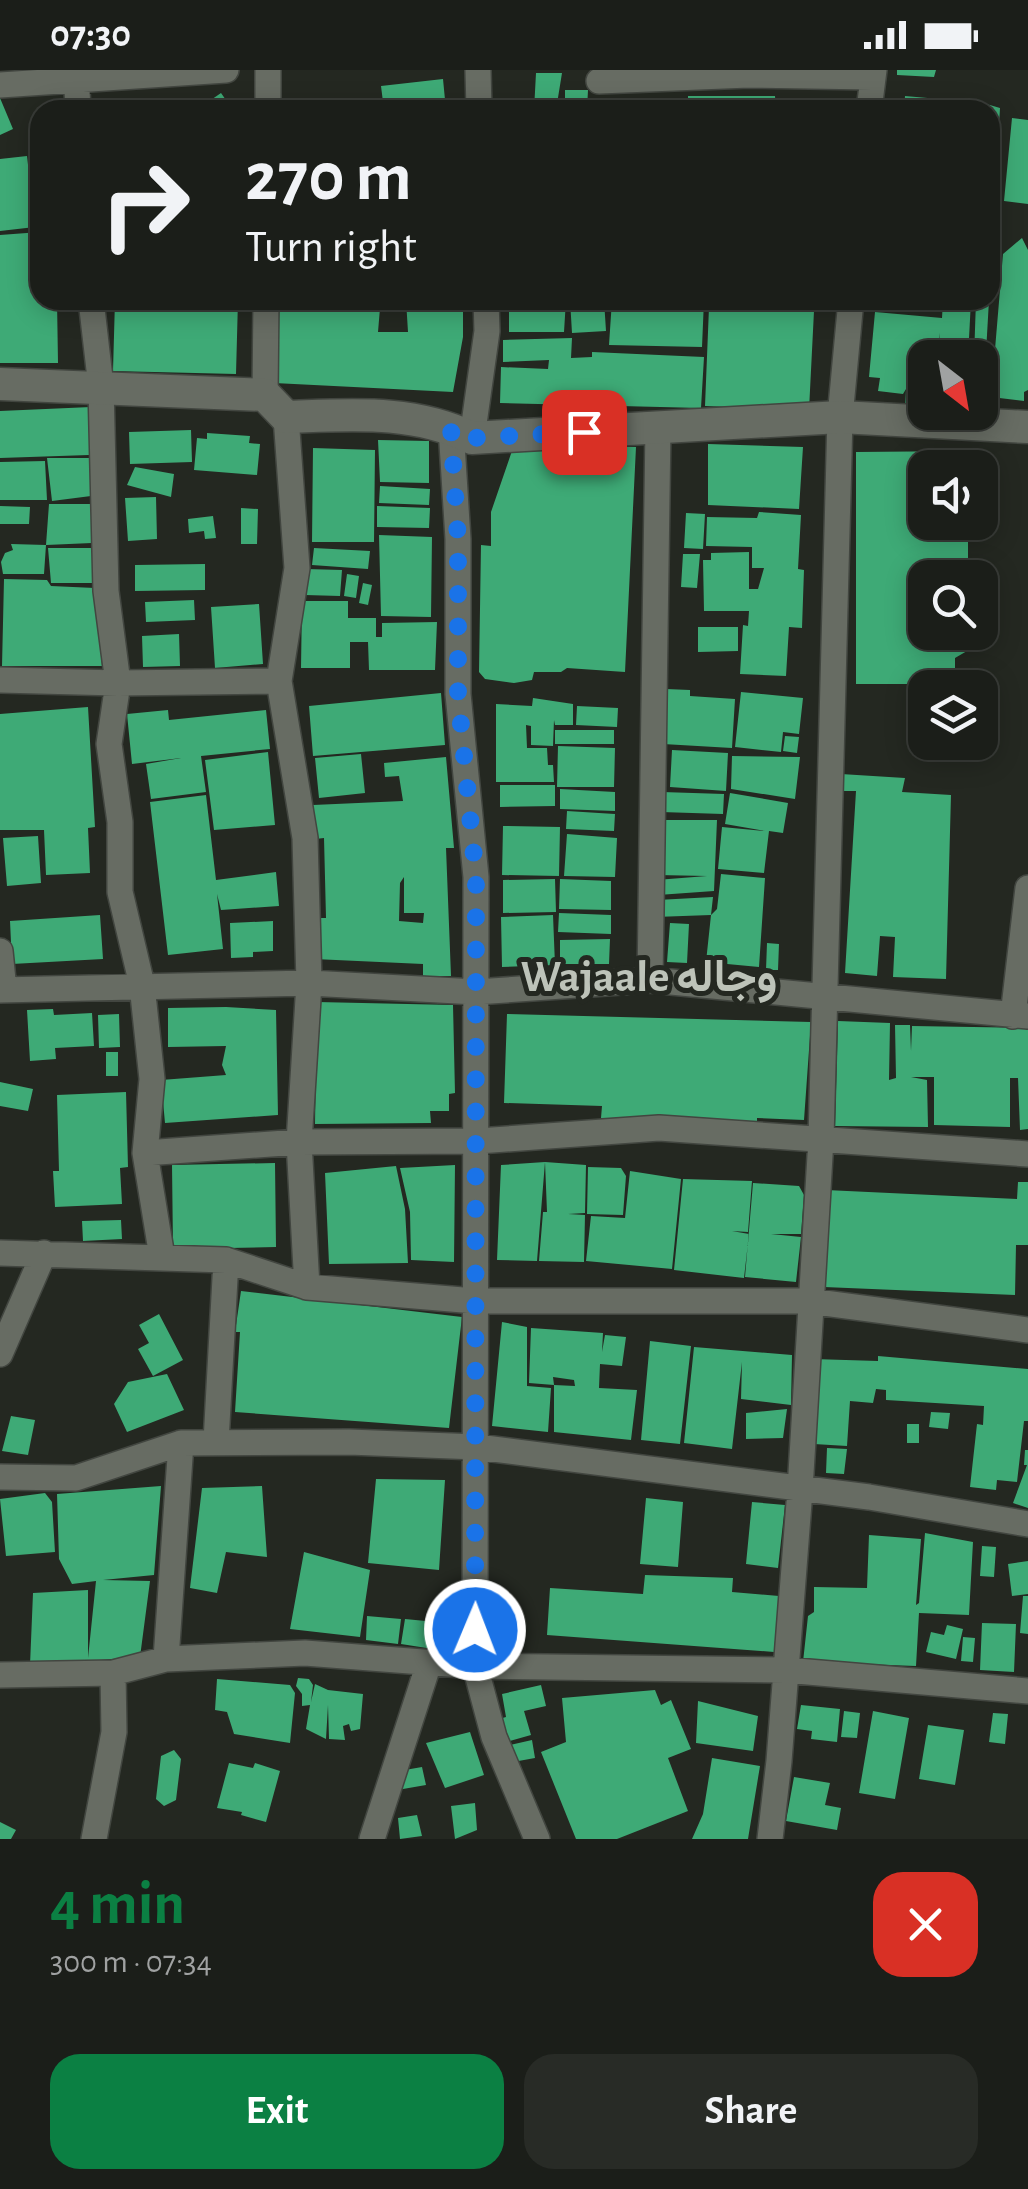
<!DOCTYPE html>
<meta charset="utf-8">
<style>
body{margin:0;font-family:"Alegreya Sans",Vazirmatn,sans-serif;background:#282b26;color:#f1f3f6;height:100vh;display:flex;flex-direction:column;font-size:38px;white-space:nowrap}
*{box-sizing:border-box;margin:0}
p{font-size:32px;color:#a0a2a2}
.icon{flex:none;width:55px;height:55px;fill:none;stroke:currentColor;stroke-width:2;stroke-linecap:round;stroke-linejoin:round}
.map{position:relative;height:1769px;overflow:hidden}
.panel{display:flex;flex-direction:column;background:#1b1e19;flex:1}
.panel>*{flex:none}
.guide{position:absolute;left:30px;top:30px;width:970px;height:210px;border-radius:30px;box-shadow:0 5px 25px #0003,0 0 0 2px #393c38;background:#1b1e19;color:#f1f3f6;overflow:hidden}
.needle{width:65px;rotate:149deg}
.fabs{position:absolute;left:908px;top:270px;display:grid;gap:20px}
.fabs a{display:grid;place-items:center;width:90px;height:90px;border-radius:20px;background:#1b1e19;box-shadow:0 5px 25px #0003,0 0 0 2px #393c38;font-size:50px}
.pin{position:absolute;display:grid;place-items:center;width:85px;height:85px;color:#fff;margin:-42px;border-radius:20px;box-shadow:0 5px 15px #0006}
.me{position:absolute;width:110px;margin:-55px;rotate:1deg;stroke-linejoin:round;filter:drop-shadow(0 0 8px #0008)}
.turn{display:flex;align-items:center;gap:35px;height:210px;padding:0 50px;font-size:45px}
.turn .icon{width:130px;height:130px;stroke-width:2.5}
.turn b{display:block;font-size:70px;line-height:85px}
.round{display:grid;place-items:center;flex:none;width:105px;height:105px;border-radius:30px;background:#282b26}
.summary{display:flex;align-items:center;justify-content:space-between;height:170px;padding:0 50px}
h1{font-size:60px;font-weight:700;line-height:75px;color:#0b8043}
.primary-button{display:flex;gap:20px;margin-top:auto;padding:20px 50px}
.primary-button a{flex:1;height:115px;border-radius:30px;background:#0b8043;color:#fff;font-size:40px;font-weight:700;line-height:115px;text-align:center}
.primary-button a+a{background:#282b26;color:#f1f3f6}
.status{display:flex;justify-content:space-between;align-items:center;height:70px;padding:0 50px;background:#1b1e19;direction:ltr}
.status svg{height:28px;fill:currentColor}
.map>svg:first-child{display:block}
</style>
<div class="status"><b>07:30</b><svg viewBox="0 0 49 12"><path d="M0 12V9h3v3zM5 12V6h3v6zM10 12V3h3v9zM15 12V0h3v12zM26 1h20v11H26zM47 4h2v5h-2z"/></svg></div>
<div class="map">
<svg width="1028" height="1769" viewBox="0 0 1028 1769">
<rect width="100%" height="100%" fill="#242821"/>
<!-- building -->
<path fill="#3eaa76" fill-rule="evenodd" d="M 897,0 L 936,0 L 934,7 L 897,5 Z
M 536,3 L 562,3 L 556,40 L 534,40 Z
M 443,9 L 446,40 L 384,40 L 381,16 Z
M 565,20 L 588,20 L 587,40 L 565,40 Z
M 221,23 L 233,40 L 210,40 L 205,34 Z
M 688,26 L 775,26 L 776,40 L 688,40 Z
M 905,26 L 950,30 L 949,40 L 904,40 Z
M 0,28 L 13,59 L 0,65 Z
M 952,29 L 981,30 L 981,40 L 952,40 Z
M 983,33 L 1000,38 L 993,159 L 990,159 L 990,40 L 983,40 Z
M 1012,48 L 1028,50 L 1028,134 L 1004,131 Z
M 27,86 L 35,157 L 0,161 L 0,89 Z
M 40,162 L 40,230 L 57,230 L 58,293 L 0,293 L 0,165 Z
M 1022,168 L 1028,180 L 1028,320 L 1024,322 L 1024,331 L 991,327 L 1003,184 Z
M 115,230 L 238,230 L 236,304 L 113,301 Z
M 277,230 L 331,230 L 332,235 L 380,238 L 378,262 L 408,262 L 406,230 L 463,230 L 463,267 L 453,322 L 274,313 Z
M 509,230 L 566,230 L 564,262 L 509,262 Z
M 570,230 L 604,230 L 606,261 L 572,263 Z
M 612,230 L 704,230 L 702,277 L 609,275 Z
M 879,230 L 910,230 L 910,238 L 879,237 Z
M 943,230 L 971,230 L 968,288 L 940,288 L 940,263 L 938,288 L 925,288 L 925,303 L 916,302 L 913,307 L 925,308 L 925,343 L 905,342 L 906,319 L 903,324 L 878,321 L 880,308 L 869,307 L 875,242 L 942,248 Z
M 976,230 L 989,230 L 985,300 L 980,300 L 980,288 L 974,288 Z
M 709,237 L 814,241 L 809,340 L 705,336 Z
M 572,268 L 571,288 L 592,287 L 592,282 L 704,287 L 701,338 L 500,333 L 501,297 L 548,299 L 549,290 L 503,292 L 503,270 Z
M 91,337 L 89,385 L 0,388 L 0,341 Z
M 191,360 L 192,392 L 130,394 L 129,362 Z
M 207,363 L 250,366 L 249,373 L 260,374 L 257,405 L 194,400 L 197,368 L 207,369 Z
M 378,370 L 429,371 L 429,413 L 380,412 Z
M 708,374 L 803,377 L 799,439 L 708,435 Z
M 514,375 L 636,377 L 625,602 L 567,598 L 561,602 L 534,602 L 532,610 L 514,613 L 485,609 L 479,602 L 481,475 L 491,476 L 491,442 Z
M 313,378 L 375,380 L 374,472 L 312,472 Z
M 968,381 L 968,398 L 925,398 L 925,452 L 968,452 L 968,508 L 925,508 L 925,562 L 967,562 L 967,581 L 955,588 L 955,614 L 856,614 L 856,382 Z
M 47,388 L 90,388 L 91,426 L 52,431 Z
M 45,391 L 47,430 L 0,430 L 0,392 Z
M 135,397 L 174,404 L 171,427 L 127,415 Z
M 380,416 L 430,419 L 429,435 L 379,433 Z
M 156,427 L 157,469 L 128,471 L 125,428 Z
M 49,434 L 92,434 L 92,473 L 46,475 L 44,504 L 3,504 L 1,492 L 5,483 L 13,480 L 11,474 L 46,475 Z
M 0,436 L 30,437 L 29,454 L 0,454 Z
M 377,436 L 430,438 L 429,458 L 377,457 Z
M 241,438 L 258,439 L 257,474 L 241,474 Z
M 759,442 L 801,445 L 798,499 L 804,500 L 802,558 L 789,557 L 786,606 L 740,604 L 743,555 L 748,556 L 749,541 L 704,541 L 703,490 L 711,490 L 711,483 L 749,482 L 749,519 L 758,519 L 764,498 L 752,498 L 752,477 L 706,476 L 707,447 L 757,448 Z
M 686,443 L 705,444 L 703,479 L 684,478 Z
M 213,446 L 216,468 L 205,469 L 204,461 L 189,463 L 188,449 Z
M 379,465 L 432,467 L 431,547 L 381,546 Z
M 48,478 L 92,478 L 95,513 L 51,513 Z
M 314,478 L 370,481 L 368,499 L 312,495 Z
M 683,484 L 700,484 L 697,518 L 681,517 Z
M 205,494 L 205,520 L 135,521 L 135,495 Z
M 306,499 L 342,500 L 340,526 L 305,525 Z
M 347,504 L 359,506 L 356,528 L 344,526 Z
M 4,509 L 47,510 L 51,516 L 95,518 L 102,596 L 2,596 Z
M 363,513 L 372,515 L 368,535 L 359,533 Z
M 194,530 L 195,550 L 146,552 L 145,532 Z
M 302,531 L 348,531 L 348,548 L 376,548 L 376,567 L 382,567 L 382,553 L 437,552 L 435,600 L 369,600 L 368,572 L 350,572 L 350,598 L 301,598 Z
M 259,534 L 263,594 L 215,598 L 211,537 Z
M 698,557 L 738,557 L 738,581 L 698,582 Z
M 179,564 L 180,596 L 143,597 L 142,566 Z
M 666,619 L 690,620 L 690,626 L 735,629 L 732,678 L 663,674 Z
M 741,622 L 803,628 L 799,664 L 783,662 L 781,682 L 735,677 Z
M 441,623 L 445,675 L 313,686 L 309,636 Z
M 533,628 L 573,634 L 573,655 L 555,655 L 554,650 L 553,676 L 531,675 L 531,656 L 526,655 L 527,678 L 547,678 L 548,695 L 553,695 L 554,712 L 496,712 L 496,634 L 532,636 Z
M 577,636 L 618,638 L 617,657 L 576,655 Z
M 88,637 L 95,757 L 88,758 L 90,803 L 46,805 L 44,760 L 0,760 L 0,644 Z
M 168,640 L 169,650 L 266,640 L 270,679 L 201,686 L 206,722 L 151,729 L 146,694 L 181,688 L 132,694 L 127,644 Z
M 555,660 L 614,660 L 614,674 L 555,674 Z
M 785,666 L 799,667 L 797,683 L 783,681 Z
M 558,676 L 615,678 L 614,717 L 557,717 Z
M 672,680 L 728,683 L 726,721 L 670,717 Z
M 268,682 L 275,755 L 214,760 L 205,690 Z
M 361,684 L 365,723 L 319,728 L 315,688 Z
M 732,686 L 800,687 L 795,729 L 731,719 Z
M 446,687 L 454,778 L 446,778 L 451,906 L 423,906 L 423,894 L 314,889 L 316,848 L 326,848 L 324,768 L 315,769 L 313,735 L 403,731 L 399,706 L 385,707 L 384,693 ZM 404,807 L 404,843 L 424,843 L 423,853 L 399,851 L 400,813 Z
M 841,704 L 905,708 L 902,722 L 951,725 L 946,909 L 893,907 L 895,867 L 880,866 L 877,906 L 845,903 L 856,721 L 841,721 Z
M 500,715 L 555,715 L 555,736 L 500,737 Z
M 560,719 L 615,722 L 615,741 L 560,739 Z
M 662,722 L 724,724 L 723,744 L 661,742 Z
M 730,723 L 788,733 L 783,763 L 769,761 L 764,803 L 718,799 L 722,757 L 765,761 L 725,754 Z
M 206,725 L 216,810 L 276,802 L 279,836 L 221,840 L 217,824 L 223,879 L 168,885 L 150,732 Z
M 567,741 L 615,744 L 614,761 L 566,759 Z
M 658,750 L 717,750 L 714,821 L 658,825 L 656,810 L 707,806 L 657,805 Z
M 503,756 L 560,757 L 559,806 L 502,805 Z
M 567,764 L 617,768 L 615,807 L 564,806 Z
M 38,766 L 41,813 L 7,816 L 3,768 Z
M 721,804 L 765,808 L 759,897 L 706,892 L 711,845 L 717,839 Z
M 555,809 L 556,842 L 503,843 L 503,810 Z
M 560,809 L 611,811 L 611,840 L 559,839 Z
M 713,827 L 711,845 L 655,847 L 657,830 Z
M 559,843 L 611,845 L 611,864 L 558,862 Z
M 100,845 L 103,889 L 12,894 L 10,851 Z
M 553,845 L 555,895 L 502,897 L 501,847 Z
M 273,851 L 273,881 L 253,882 L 253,887 L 231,888 L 230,853 Z
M 670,853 L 689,854 L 687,893 L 667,892 Z
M 610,869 L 609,894 L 560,894 L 560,870 Z
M 767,873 L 779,874 L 778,900 L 766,900 Z
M 317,932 L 453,935 L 455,1023 L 449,1024 L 449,1041 L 430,1041 L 431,1053 L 315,1054 Z
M 226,937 L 276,940 L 278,1045 L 165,1053 L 161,1010 L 226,1005 L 222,995 L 226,976 L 168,977 L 168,938 Z
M 53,939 L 54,945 L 92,943 L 94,976 L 55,978 L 56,989 L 30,991 L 27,940 Z
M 119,944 L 120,977 L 99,978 L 98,945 Z
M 507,944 L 811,952 L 804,1050 L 757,1048 L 757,1059 L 601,1048 L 602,1036 L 504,1033 Z
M 838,951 L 890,953 L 889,1010 L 896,1008 L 895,955 L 910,955 L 911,981 L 912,956 L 1028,958 L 1028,1059 L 1020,1060 L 1018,1008 L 1010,1008 L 1010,1057 L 934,1055 L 934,1007 L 911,1007 L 927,1010 L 928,1057 L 835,1056 Z
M 106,982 L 118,982 L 118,1006 L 106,1006 Z
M 0,1012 L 33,1019 L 28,1041 L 0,1036 Z
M 126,1022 L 128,1097 L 120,1098 L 122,1134 L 55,1137 L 53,1101 L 59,1101 L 57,1025 Z
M 545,1092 L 586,1095 L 585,1143 L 568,1144 L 585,1145 L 584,1192 L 539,1191 L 543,1142 L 547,1142 L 545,1092 L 537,1191 L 497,1190 L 501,1095 Z
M 275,1093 L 276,1177 L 173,1179 L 172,1095 Z
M 455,1095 L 454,1192 L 411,1190 L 410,1142 L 400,1098 Z
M 396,1096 L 405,1139 L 408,1193 L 329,1194 L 325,1103 Z
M 588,1097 L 621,1098 L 626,1106 L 623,1145 L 587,1144 Z
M 630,1101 L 681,1109 L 672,1199 L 586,1191 L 591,1146 L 625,1148 Z
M 683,1109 L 752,1111 L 748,1162 L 732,1161 L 749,1164 L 744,1208 L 674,1200 Z
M 1018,1112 L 1028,1112 L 1028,1175 L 1016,1175 L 1015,1225 L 824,1217 L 826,1120 L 1017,1129 Z
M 753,1113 L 799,1116 L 804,1125 L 801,1164 L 771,1164 L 801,1167 L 796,1212 L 745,1207 Z
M 121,1150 L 122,1169 L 83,1171 L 82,1151 Z
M 241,1221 L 462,1247 L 449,1358 L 235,1342 L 240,1262 L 235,1262 Z
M 159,1244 L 183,1290 L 153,1306 L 138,1279 L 149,1273 L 139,1255 Z
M 502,1252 L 527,1257 L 527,1316 L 551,1318 L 548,1362 L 492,1356 Z
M 531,1258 L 603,1263 L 602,1282 L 605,1265 L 626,1267 L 622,1296 L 600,1294 L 599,1318 L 637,1320 L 631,1370 L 554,1362 L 554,1315 L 575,1316 L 574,1310 L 553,1307 L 554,1315 L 529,1313 Z
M 650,1271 L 691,1276 L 680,1374 L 641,1370 Z
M 694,1277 L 792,1285 L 791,1335 L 741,1329 L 742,1292 L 732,1379 L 684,1373 Z
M 878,1286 L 1028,1299 L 1028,1351 L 1024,1351 L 1017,1412 L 997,1410 L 996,1420 L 970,1417 L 977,1354 L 983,1355 L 984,1336 L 886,1330 L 886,1320 L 876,1319 L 873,1333 L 850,1331 L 847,1376 L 814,1374 L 813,1289 L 878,1291 Z
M 167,1304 L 184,1340 L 127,1362 L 114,1334 L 128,1312 Z
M 787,1339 L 783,1368 L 746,1369 L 746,1343 Z
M 931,1342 L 950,1343 L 948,1359 L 929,1357 Z
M 11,1346 L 35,1350 L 28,1385 L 2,1381 Z
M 907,1354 L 919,1354 L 919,1373 L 907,1373 Z
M 827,1378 L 847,1379 L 844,1404 L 826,1403 Z
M 1025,1380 L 1028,1380 L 1028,1438 L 1013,1433 L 1027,1395 L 1024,1395 Z
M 376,1409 L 445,1410 L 439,1500 L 368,1493 Z
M 161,1416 L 154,1505 L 103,1510 L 150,1511 L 140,1587 L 30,1595 L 33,1523 L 88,1520 L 88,1588 L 96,1511 L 72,1514 L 59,1489 L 57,1424 Z
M 262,1416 L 267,1487 L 226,1482 L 217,1523 L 190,1518 L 202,1418 Z
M 45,1423 L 52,1432 L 55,1482 L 6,1486 L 0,1429 Z
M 646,1428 L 683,1432 L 678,1497 L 640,1494 Z
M 752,1432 L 785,1435 L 778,1498 L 746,1494 Z
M 925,1463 L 973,1472 L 969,1545 L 919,1543 L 916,1596 L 803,1592 L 808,1546 L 814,1542 L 814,1517 L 867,1518 L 869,1465 L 921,1469 L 916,1535 L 919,1533 Z
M 982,1476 L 996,1477 L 994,1507 L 980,1506 Z
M 304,1482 L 370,1500 L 360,1567 L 290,1559 Z
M 1028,1491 L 1028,1524 L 1012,1526 L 1008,1494 Z
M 645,1505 L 733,1508 L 732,1522 L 779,1526 L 774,1582 L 547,1565 L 550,1518 L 643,1524 Z
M 1023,1526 L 1028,1526 L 1028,1564 L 1020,1563 Z
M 367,1546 L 401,1549 L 398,1574 L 366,1570 Z
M 405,1549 L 436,1552 L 433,1579 L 401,1574 Z
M 982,1553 L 1016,1554 L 1014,1602 L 980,1600 Z
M 947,1555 L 963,1559 L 956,1589 L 926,1582 L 931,1562 L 944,1565 Z
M 963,1567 L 975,1568 L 973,1592 L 961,1591 Z
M 298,1608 L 309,1609 L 313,1615 L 311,1632 L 315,1614 L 328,1620 L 363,1624 L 360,1659 L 351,1661 L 349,1654 L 343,1656 L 345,1670 L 329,1669 L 328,1635 L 326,1669 L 306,1659 L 310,1635 L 302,1636 L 302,1624 L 296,1616 Z
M 217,1609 L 290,1615 L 295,1623 L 290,1673 L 234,1664 L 227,1642 L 215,1640 Z
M 541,1615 L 546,1636 L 524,1641 L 531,1665 L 506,1672 L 499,1649 L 506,1647 L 502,1624 Z
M 655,1620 L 661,1635 L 671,1630 L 691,1679 L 668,1688 L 688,1741 L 617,1769 L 576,1769 L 541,1682 L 566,1672 L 562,1628 Z
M 698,1631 L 758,1646 L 753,1681 L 696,1673 Z
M 801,1635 L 840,1639 L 837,1672 L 811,1669 L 812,1661 L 797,1659 Z
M 844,1641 L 860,1643 L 857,1668 L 841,1667 Z
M 873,1641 L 909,1648 L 895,1729 L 859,1723 Z
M 993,1643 L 1008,1644 L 1005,1674 L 989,1672 Z
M 928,1655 L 964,1660 L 955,1715 L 919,1709 Z
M 470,1662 L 484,1705 L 445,1718 L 426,1673 Z
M 532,1670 L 535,1688 L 513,1692 L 510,1675 Z
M 174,1680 L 181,1689 L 176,1730 L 164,1736 L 156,1729 L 161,1686 Z
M 712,1688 L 760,1696 L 748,1769 L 692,1769 L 703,1744 Z
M 229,1693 L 253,1698 L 255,1693 L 280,1701 L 266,1752 L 241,1745 L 242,1742 L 217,1738 Z
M 422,1697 L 426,1715 L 403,1719 L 399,1701 Z
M 794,1707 L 830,1713 L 825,1735 L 841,1738 L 837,1760 L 786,1751 Z
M 475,1733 L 477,1760 L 455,1769 L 451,1736 Z
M 417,1745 L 422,1766 L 400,1769 L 398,1748 Z
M 0,1752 L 16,1760 L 11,1769 L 0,1769 Z"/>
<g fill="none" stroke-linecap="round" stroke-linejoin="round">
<defs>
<path id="minor" d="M 76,0 L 78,40
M 478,0 L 479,40
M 599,11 L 749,5 L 872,7
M 0,15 L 226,0
M 268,40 L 268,0
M 869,40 L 874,0
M 91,230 L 101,317 L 106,521 L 118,613 L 109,674 L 120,752 L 120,822 L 142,915 L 152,1009 L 145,1083 L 162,1187
M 265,325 L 266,230
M 286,347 L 297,498 L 279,611 L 305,768 L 309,913 L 299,1072 L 307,1217
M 451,358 L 458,469 L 458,624 L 476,807 L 475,1596 L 494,1667 L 537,1769
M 472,368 L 487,261 L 486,230
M 0,610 L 118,613 L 279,611
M 0,881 L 4,920
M 650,910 L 658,357
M 0,920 L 309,913 L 476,922 L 650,910 L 1028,946
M 1013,946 L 1028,818
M 145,1083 L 299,1072 L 478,1071 L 659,1058 L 1028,1084
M 0,1183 L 226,1190 L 307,1217 L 475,1231 L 809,1231 L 1028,1260
M 0,1284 L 44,1183
M 216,1372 L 226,1190
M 0,1407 L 76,1408 L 181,1373 L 349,1372 L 477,1377 L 869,1427 L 1028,1454
M 166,1589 L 181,1373
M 0,1605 L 113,1603 L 166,1589 L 305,1583 L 475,1596 L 785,1600 L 1028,1621
M 94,1769 L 114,1662 L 113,1603
M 372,1769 L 429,1593
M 770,1769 L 779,1691 L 800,1420 L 821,1069 L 840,347 L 851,230"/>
<path id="tertiary" d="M 0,314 L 265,325 L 286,347 C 350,345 412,339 472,368 L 840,347 L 1028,357"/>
</defs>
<!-- minor casing -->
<use href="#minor" stroke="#424640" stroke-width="28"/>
<!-- tertiary casing -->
<use href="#tertiary" stroke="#424640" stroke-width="35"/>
<!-- minor -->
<use href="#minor" stroke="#676c63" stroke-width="25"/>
<!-- tertiary -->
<use href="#tertiary" stroke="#676c63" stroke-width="32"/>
</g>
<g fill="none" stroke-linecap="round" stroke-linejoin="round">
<!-- route -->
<path stroke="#1a73e8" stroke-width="18" stroke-dasharray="0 32.4" d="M 475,1560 L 476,807 L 458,624 L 458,470 L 451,358 L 472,368 L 584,362"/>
</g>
<g text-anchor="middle" stroke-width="10" stroke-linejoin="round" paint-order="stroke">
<!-- district labels -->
<g font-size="45" font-weight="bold" fill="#bdc3b9" stroke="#242821">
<text x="649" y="921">Wajaale وجاله</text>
</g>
</g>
</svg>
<div class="fabs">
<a><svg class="needle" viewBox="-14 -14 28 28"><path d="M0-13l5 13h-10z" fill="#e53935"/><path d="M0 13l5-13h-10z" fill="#a0a2a2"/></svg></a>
<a><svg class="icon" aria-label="sound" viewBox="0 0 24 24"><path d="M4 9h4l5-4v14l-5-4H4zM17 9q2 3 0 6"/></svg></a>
<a><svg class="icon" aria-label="search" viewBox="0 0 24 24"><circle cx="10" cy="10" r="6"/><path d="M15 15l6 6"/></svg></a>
<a><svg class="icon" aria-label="layers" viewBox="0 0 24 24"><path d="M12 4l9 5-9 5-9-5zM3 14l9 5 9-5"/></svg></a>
</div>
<div class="pin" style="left:584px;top:362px;background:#d93025"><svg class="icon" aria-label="arrive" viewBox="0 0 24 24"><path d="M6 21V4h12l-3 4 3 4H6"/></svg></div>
<svg class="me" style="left:475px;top:1560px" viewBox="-20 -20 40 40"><circle r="17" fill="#1a73e8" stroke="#fff" stroke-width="3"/><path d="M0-11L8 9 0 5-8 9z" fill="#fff"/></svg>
<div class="guide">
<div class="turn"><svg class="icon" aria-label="right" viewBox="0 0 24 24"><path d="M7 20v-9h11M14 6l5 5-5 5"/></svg><div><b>270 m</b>Turn right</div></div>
</div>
</div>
<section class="panel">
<div class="summary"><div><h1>4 min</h1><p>300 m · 07:34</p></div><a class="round" style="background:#d93025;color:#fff"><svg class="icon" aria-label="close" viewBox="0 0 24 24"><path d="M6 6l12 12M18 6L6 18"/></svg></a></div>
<div class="primary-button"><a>Exit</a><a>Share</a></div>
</section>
